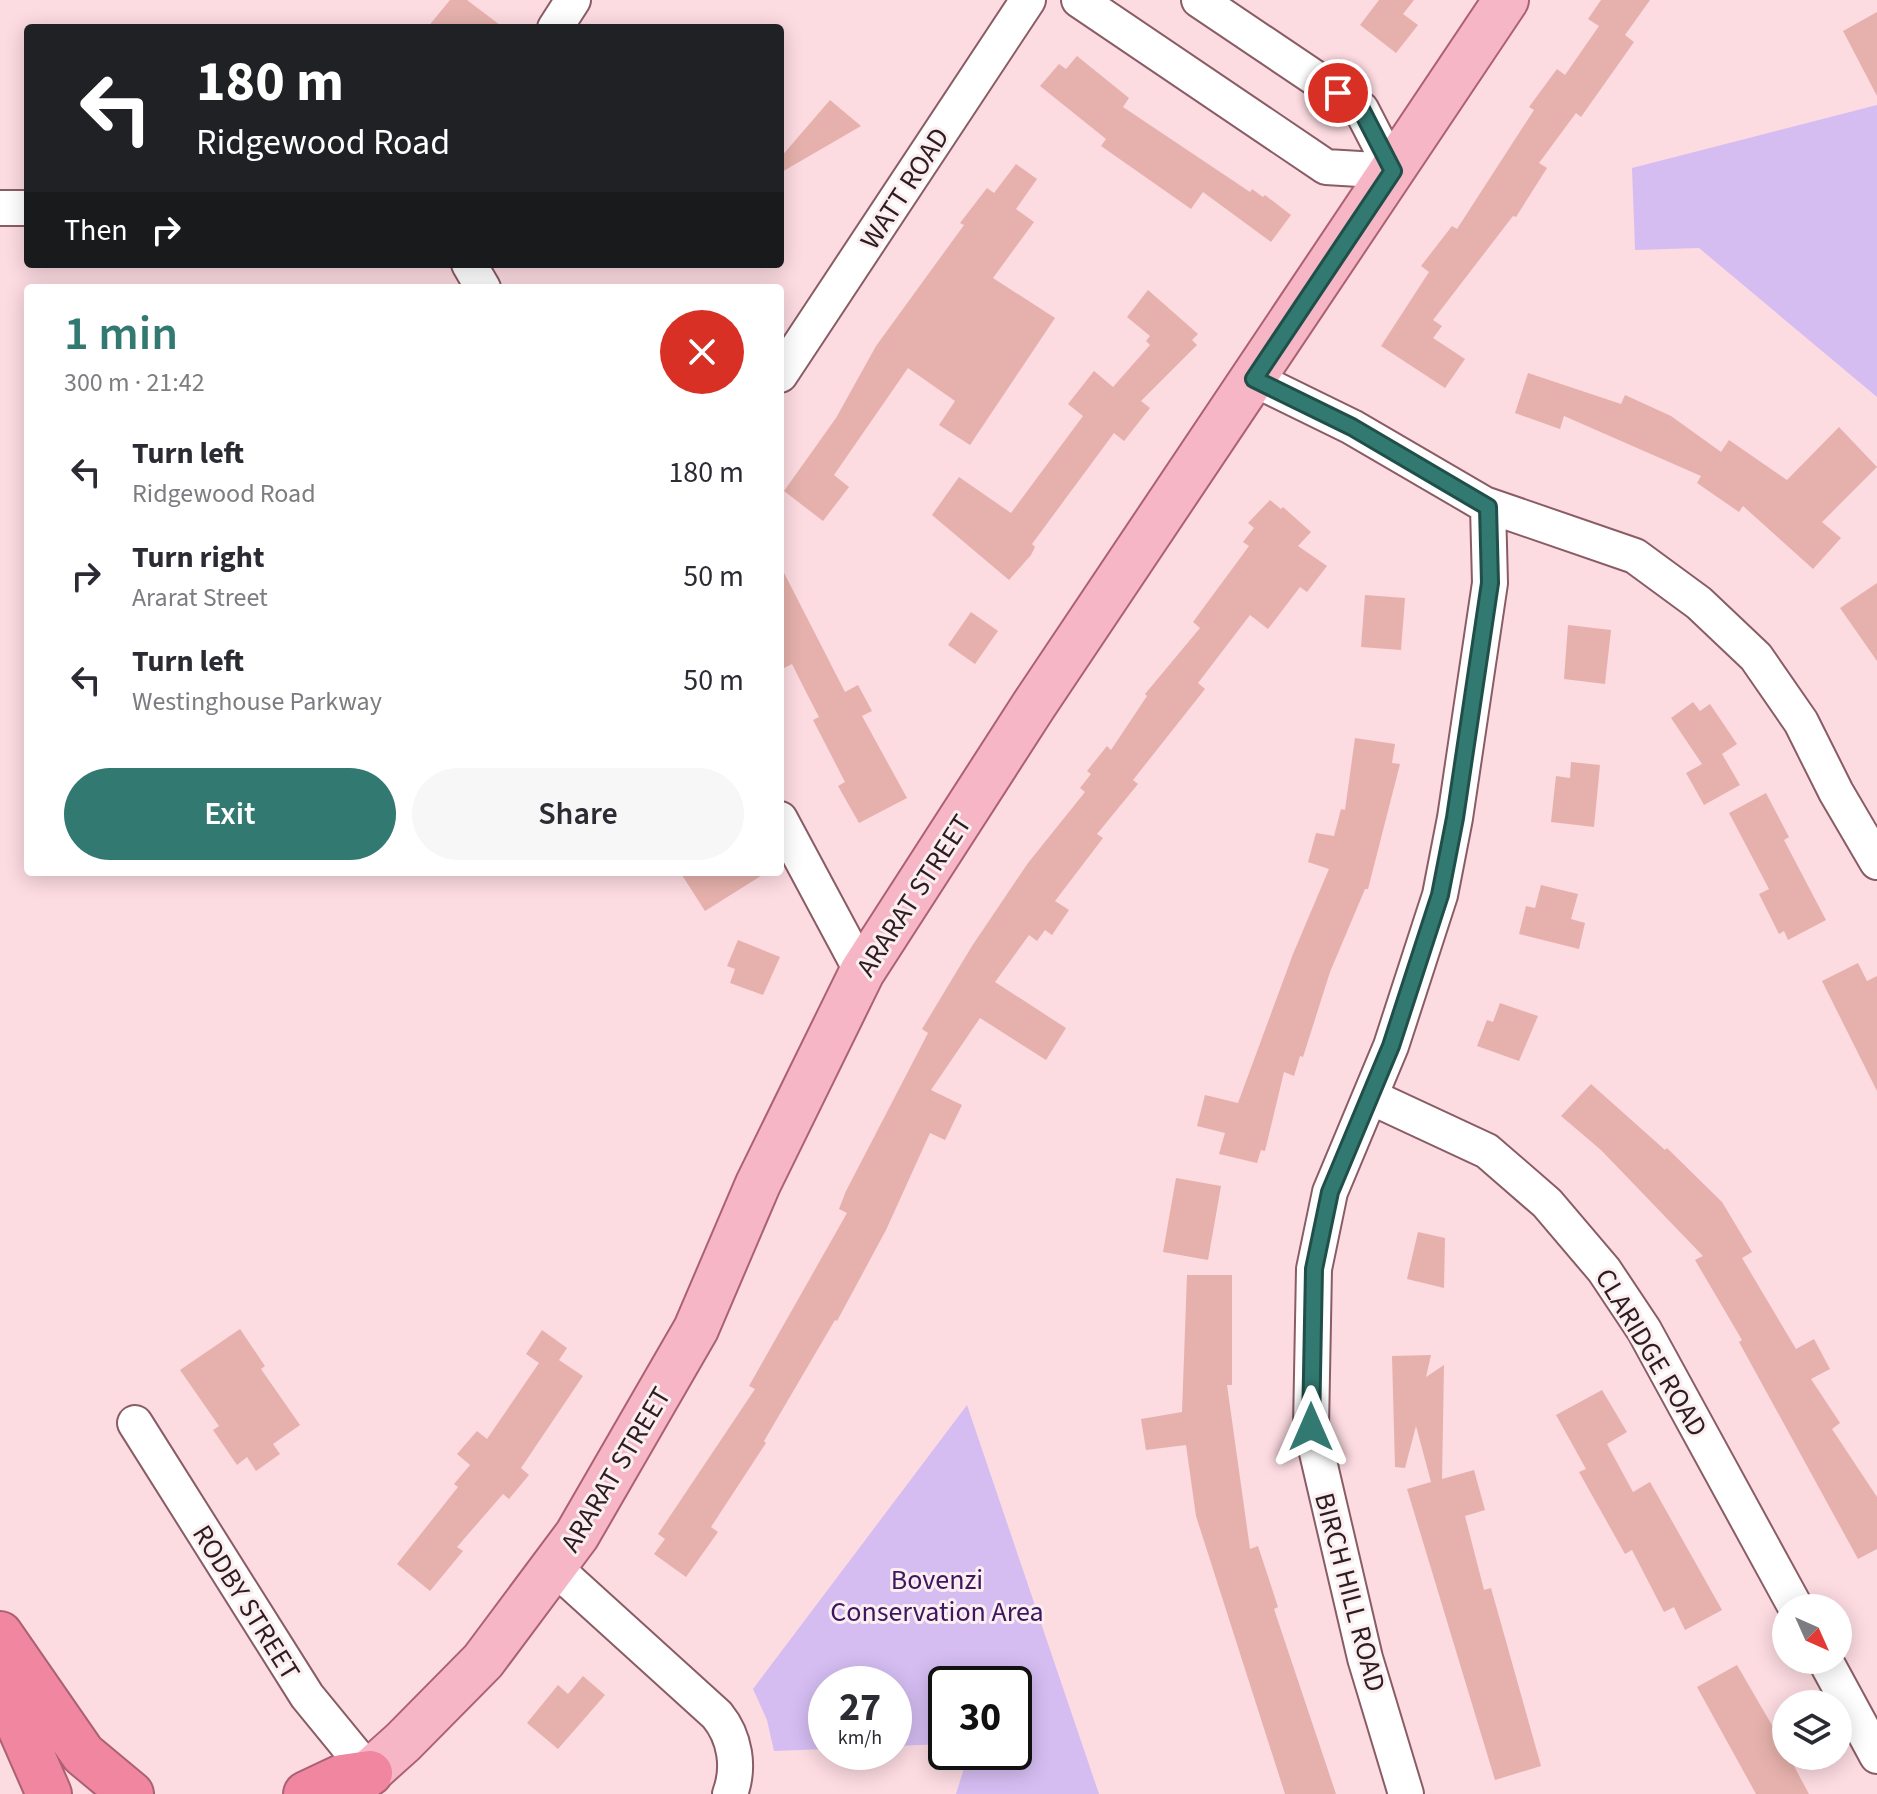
<!DOCTYPE html>
<meta charset="utf-8">
<style>
body{margin:0;font-family:"Source Sans 3",sans-serif;background:#f7f7f7;color:#2b2b33;height:100vh;display:flex;flex-direction:column;font-size:30px;white-space:nowrap}
*{box-sizing:border-box;margin:0}
p{font-size:26px;color:#7c7c81}
.icon{flex:none;width:44px;height:44px;fill:none;stroke:currentColor;stroke-width:2;stroke-linecap:round;stroke-linejoin:round}
.map{position:relative;flex:1;overflow:hidden}
.drawer{position:absolute;left:24px;top:284px;width:760px;height:592px;display:flex;flex-direction:column;background:#fff;border-radius:8px;box-shadow:0 4px 20px #0003}
.drawer>*{flex:none}
.guide{position:absolute;left:24px;top:24px;width:760px;height:244px;border-radius:8px;box-shadow:0 4px 20px #0003;background:#202124;color:#fff;overflow:hidden}
.needle{width:52px;rotate:135deg}
.fabs{position:absolute;left:1772px;top:1594px;display:grid;gap:16px}
.fabs a{display:grid;place-items:center;width:80px;height:80px;border-radius:50%;background:#fff;box-shadow:0 4px 20px #0003;font-size:40px}
.speed{position:absolute;left:808px;top:1666px;display:flex;gap:16px;font-size:40px;font-weight:700;text-align:center}
.speed>*{display:grid;place-content:center;width:104px;height:104px;border-radius:50%;background:#fff;box-shadow:0 4px 20px #0003;line-height:1}
.speed small{font-size:20px;font-weight:400}
.speed .limit{border:4px solid #111;border-radius:12px;background:#fff;color:#111}
.pin{position:absolute;display:grid;place-items:center;width:68px;height:68px;color:#fff;margin:-34px;border:4px solid #fff;border-radius:50%;box-shadow:0 2px 8px #0007}
.me{position:absolute;width:88px;margin:-44px;rotate:0deg;stroke-linejoin:round;filter:drop-shadow(0 0 6px #0008)}
.turn{display:flex;align-items:center;gap:28px;height:168px;padding:0 40px;font-size:36px}
.turn .icon{width:104px;height:104px;stroke-width:2.5}
.turn b{display:block;font-size:56px;line-height:68px}
.then{display:flex;align-items:center;height:76px;padding:0 40px;background:#0003;gap:16px;font-size:30px}
.round{display:grid;place-items:center;flex:none;width:84px;height:84px;border-radius:42px;background:#f7f7f7}
.head{display:flex;align-items:center;justify-content:space-between;height:136px;padding:0 40px}
h1{font-size:48px;font-weight:600;line-height:60px;color:#327971}
.cta{display:flex;gap:16px;margin-top:auto;padding:16px 40px}
.cta a{flex:1;height:92px;border-radius:48px;background:#327971;color:#fff;font-size:32px;font-weight:600;line-height:92px;text-align:center}
.cta a+a{background:#f7f7f7;color:#2b2b33}
ul{padding:0;list-style:none}
li{display:flex;align-items:center;gap:24px;height:104px;padding:0 40px}
li div{flex:1}
li b{display:block;font-size:30px}
li em{font-style:normal}
.map>svg:first-child{display:block}
</style>
<div class="map">
<svg width="1877" height="1794" viewBox="0 0 1877 1794">
<rect width="100%" height="100%" fill="#fcdbe1"/>
<!-- green -->
<path fill="#d5bdf2" d="M 1877,105 L 1877,397 L 1699,248 L 1635,250 L 1632,168 Z
M 967,1405 L 1099,1794 L 956,1794 L 969,1752 L 1014,1752 L 1014,1684 L 946,1684 L 946,1744 L 894,1746 L 894,1684 L 826,1684 L 826,1749 L 774,1751 L 767,1720 L 753,1689 Z"/>
<!-- building -->
<path fill="#e6b1ac" d="M 450,0 L 467,0 L 504,28 L 427,28 Z
M 1379,0 L 1414,0 L 1403,14 L 1418,25 L 1396,53 L 1360,25 Z
M 1601,0 L 1650,0 L 1625,35 L 1634,42 L 1581,117 L 1576,113 L 1539,163 L 1547,168 L 1516,217 L 1513,216 L 1433,320 L 1442,326 L 1433,338 L 1465,359 L 1445,388 L 1381,346 L 1429,272 L 1421,266 L 1452,226 L 1457,229 L 1534,110 L 1529,107 L 1557,69 L 1565,75 L 1599,26 L 1588,19 Z
M 1877,12 L 1877,96 L 1843,31 Z
M 1077,56 L 1129,98 L 1123,107 L 1250,192 L 1252,189 L 1263,197 L 1265,195 L 1291,215 L 1271,242 L 1203,192 L 1191,209 L 1101,146 L 1106,139 L 1040,86 L 1059,64 L 1066,69 Z
M 830,100 L 861,126 L 780,173 L 780,158 Z
M 1016,164 L 1037,179 L 1016,209 L 1034,222 L 993,278 L 1055,318 L 970,445 L 939,425 L 955,401 L 908,368 L 834,475 L 849,487 L 823,521 L 784,491 L 836,418 L 876,346 L 964,225 L 960,223 L 987,188 L 994,193 Z
M 1148,290 L 1198,334 L 1192,340 L 1197,345 L 1141,401 L 1150,408 L 1124,441 L 1114,433 L 1032,544 L 1035,547 L 1031,555 L 1009,580 L 932,515 L 959,477 L 1011,513 L 1083,416 L 1068,404 L 1094,371 L 1113,387 L 1150,345 L 1146,341 L 1150,336 L 1127,317 Z
M 1528,373 L 1621,404 L 1625,395 L 1671,416 L 1721,452 L 1729,440 L 1787,480 L 1839,427 L 1877,467 L 1822,522 L 1841,538 L 1813,569 L 1743,506 L 1739,512 L 1697,483 L 1701,476 L 1564,416 L 1560,429 L 1515,413 Z
M 1270,500 L 1281,509 L 1283,507 L 1311,532 L 1298,546 L 1327,566 L 1307,592 L 1300,587 L 1268,629 L 1250,615 L 1198,683 L 1205,689 L 1133,780 L 1138,784 L 1097,834 L 1103,838 L 1055,901 L 1069,910 L 1052,935 L 1045,930 L 1037,941 L 1029,935 L 995,982 L 1066,1028 L 1046,1060 L 980,1018 L 931,1090 L 962,1105 L 945,1140 L 930,1133 L 886,1230 L 837,1321 L 835,1320 L 764,1441 L 766,1443 L 711,1527 L 718,1532 L 686,1577 L 654,1554 L 665,1539 L 658,1534 L 755,1389 L 749,1386 L 847,1213 L 839,1209 L 846,1191 L 928,1033 L 922,1029 L 972,946 L 1028,863 L 1085,792 L 1080,788 L 1091,774 L 1087,771 L 1107,746 L 1111,750 L 1147,696 L 1145,694 L 1200,628 L 1193,622 L 1249,546 L 1243,542 L 1254,528 L 1248,523 Z
M 780,565 L 845,692 L 858,685 L 872,711 L 862,716 L 907,798 L 859,823 L 838,786 L 845,782 L 813,720 L 819,717 L 805,690 L 792,664 L 780,670 Z
M 1877,583 L 1877,661 L 1840,608 Z
M 1365,595 L 1405,598 L 1401,650 L 1361,647 Z
M 971,612 L 998,631 L 975,664 L 948,645 Z
M 1568,625 L 1611,630 L 1605,684 L 1564,679 Z
M 1693,702 L 1700,711 L 1710,704 L 1737,744 L 1722,754 L 1740,785 L 1704,805 L 1686,773 L 1702,764 L 1671,718 Z
M 1355,738 L 1395,744 L 1392,763 L 1400,764 L 1368,889 L 1365,889 L 1330,972 L 1303,1057 L 1300,1056 L 1294,1076 L 1284,1072 L 1265,1151 L 1261,1150 L 1257,1163 L 1219,1154 L 1225,1133 L 1197,1126 L 1205,1095 L 1238,1103 L 1293,954 L 1329,869 L 1308,862 L 1316,833 L 1334,836 L 1341,809 L 1345,810 Z
M 1571,762 L 1600,765 L 1594,827 L 1551,822 L 1556,776 L 1570,778 Z
M 1766,793 L 1789,837 L 1784,840 L 1826,920 L 1788,940 L 1784,931 L 1779,934 L 1759,894 L 1769,889 L 1729,813 Z
M 680,872 L 767,872 L 705,911 Z
M 1541,885 L 1578,894 L 1571,919 L 1585,923 L 1579,949 L 1519,934 L 1526,906 L 1535,908 Z
M 738,940 L 780,957 L 763,995 L 730,983 L 735,969 L 727,966 Z
M 1858,963 L 1867,981 L 1877,976 L 1877,1091 L 1822,981 Z
M 1500,1003 L 1538,1016 L 1519,1061 L 1477,1046 L 1487,1020 L 1493,1022 Z
M 1591,1084 L 1665,1150 L 1667,1148 L 1722,1202 L 1752,1252 L 1742,1258 L 1796,1349 L 1814,1339 L 1830,1369 L 1811,1379 L 1840,1423 L 1832,1429 L 1877,1497 L 1877,1549 L 1858,1559 L 1739,1342 L 1742,1340 L 1695,1260 L 1703,1256 L 1601,1150 L 1561,1116 Z
M 1176,1178 L 1221,1186 L 1208,1260 L 1163,1252 Z
M 1418,1232 L 1445,1238 L 1444,1288 L 1407,1279 Z
M 1187,1275 L 1232,1275 L 1232,1385 L 1227,1385 L 1250,1549 L 1258,1546 L 1278,1607 L 1274,1609 L 1336,1794 L 1285,1794 L 1196,1516 L 1186,1445 L 1146,1450 L 1141,1419 L 1182,1412 Z
M 240,1329 L 265,1366 L 261,1369 L 300,1425 L 273,1444 L 280,1454 L 256,1471 L 247,1457 L 237,1465 L 213,1430 L 219,1426 L 180,1370 Z
M 542,1330 L 567,1348 L 559,1360 L 583,1376 L 521,1468 L 529,1475 L 509,1499 L 503,1494 L 457,1547 L 463,1551 L 430,1591 L 397,1564 L 458,1487 L 454,1484 L 470,1465 L 457,1454 L 477,1431 L 487,1439 L 539,1363 L 526,1354 Z
M 1431,1355 L 1426,1377 L 1444,1365 L 1442,1479 L 1474,1470 L 1485,1510 L 1465,1516 L 1484,1590 L 1491,1588 L 1541,1766 L 1495,1780 L 1407,1489 L 1431,1482 L 1416,1426 L 1405,1468 L 1395,1467 L 1392,1356 Z
M 1602,1390 L 1627,1432 L 1607,1444 L 1633,1492 L 1650,1482 L 1722,1610 L 1685,1630 L 1674,1607 L 1664,1612 L 1632,1550 L 1625,1554 L 1579,1472 L 1586,1469 L 1556,1415 Z
M 1737,1665 L 1773,1727 L 1809,1794 L 1756,1794 L 1697,1687 Z
M 583,1676 L 605,1695 L 558,1749 L 527,1723 L 558,1685 L 568,1694 Z"/>
<g fill="none" stroke-linecap="round" stroke-linejoin="round">
<defs>
<path id="minor" d="M 1079,0 L 1326,167 L 1393,171
M 1199,0 L 1361,109 L 1393,171
M 555,28 L 573,0
M 0,208 L 28,208
M 469,264 L 483,288
M 780,375 L 1028,0
M 1254,379 L 1352,427 L 1484,504 L 1635,556 L 1699,603 L 1756,657 L 1801,722 L 1836,792 L 1877,862
M 780,819 L 862,972
M 1371,1097 L 1487,1151 L 1547,1203 L 1604,1270 L 1644,1330 L 1796,1608
M 135,1423 L 307,1696 L 370,1773
M 555,1568 L 717,1715 C 735,1737 740,1767 730,1794
M 1825,1660 L 1877,1756
M 1406,1794 L 1365,1658 L 1311,1427 L 1314,1269 L 1330,1192 L 1391,1046 L 1440,895 L 1455,818 L 1490,583 L 1488,507 L 1484,504"/>
<path id="major" d="M 345,1794 L 403,1742 L 483,1661 L 577,1535 L 696,1329 L 758,1184 L 862,972 L 1034,705 L 1506,0"/>
<path id="highway" d="M 0,1634 L 83,1754 L 131,1794
M 0,1682 L 49,1794
M 306,1794 L 342,1777 L 370,1773"/>
</defs>
<!-- minor casing -->
<use href="#minor" stroke="#8a5c66" stroke-width="38"/>
<!-- major casing -->
<use href="#major" stroke="#ac6173" stroke-width="48"/>
<!-- highway casing -->
<use href="#highway" stroke="#ac6173" stroke-width="48"/>
<!-- minor -->
<use href="#minor" stroke="#fff" stroke-width="34"/>
<!-- major -->
<use href="#major" stroke="#f6b6c6" stroke-width="44"/>
<!-- highway -->
<use href="#highway" stroke="#f086a0" stroke-width="44"/>
</g>
<g fill="none" stroke-linecap="round" stroke-linejoin="round">
<defs>
<path id="route" d="M 1311,1427 L 1314,1269 L 1330,1192 L 1391,1046 L 1440,895 L 1455,818 L 1490,583 L 1488,507 L 1352,427 L 1254,379 L 1393,171 L 1361,109 L 1338,93"/>
</defs>
<!-- route casing -->
<use href="#route" stroke="#204f49" stroke-width="20"/>
<!-- route -->
<use href="#route" stroke="#327971" stroke-width="14"/>
</g>
<g text-anchor="middle" stroke-width="6" stroke-linejoin="round" paint-order="stroke">
<!-- street labels -->
<g font-size="28" fill="#2f1c20" stroke="#faeef0">
<text transform="translate(904 188) rotate(-57)" y="10">WATT ROAD</text>
<text transform="translate(913 895) rotate(-57)" y="10">ARARAT STREET</text>
<text transform="translate(1652 1352) rotate(59)" y="10">CLARIDGE ROAD</text>
<text transform="translate(615 1469) rotate(-59)" y="10">ARARAT STREET</text>
<text transform="translate(1351 1592) rotate(75)" y="10">BIRCH HILL ROAD</text>
<text transform="translate(247 1602) rotate(58)" y="10">RODBY STREET</text>
</g>
<!-- park labels -->
<g font-size="28" fill="#3e155f" stroke="#faeef0">
<text x="937" y="1589">Bovenzi<tspan x="937" dy="32">Conservation Area</tspan></text>
</g>
</g>
</svg>
<div class="fabs">
<a><svg class="needle" viewBox="-14 -14 28 28"><path d="M0-13l5 13h-10z" fill="#e53935"/><path d="M0 13l5-13h-10z" fill="#7c7c81"/></svg></a>
<a><svg class="icon" aria-label="layers" viewBox="0 0 24 24"><path d="M12 4l9 5-9 5-9-5zM3 14l9 5 9-5"/></svg></a>
</div>
<div class="speed"><div>27<small>km/h</small></div><div class="limit">30</div></div>
<div class="pin" style="left:1338px;top:93px;background:#d93025"><svg class="icon" aria-label="arrive" viewBox="0 0 24 24"><path d="M6 21V4h12l-3 4 3 4H6"/></svg></div>
<svg class="me" style="left:1311px;top:1427px" viewBox="-20 -20 40 40"><path d="M0-17L14 15 0 8-14 15z" fill="#327971" stroke="#fff" stroke-width="4"/></svg>
<div class="guide">
<div class="turn"><svg class="icon" aria-label="left" viewBox="0 0 24 24"><path d="M17 20v-9H6M10 6l-5 5 5 5"/></svg><div><b>180 m</b>Ridgewood Road</div></div>
<div class="then">Then<svg class="icon" aria-label="right" viewBox="0 0 24 24"><path d="M7 20v-9h11M14 6l5 5-5 5"/></svg></div>
</div>
<section class="drawer">
<div class="head"><div><h1>1 min</h1><p>300 m · 21:42</p></div><a class="round" style="background:#d93025;color:#fff"><svg class="icon" aria-label="close" viewBox="0 0 24 24"><path d="M6 6l12 12M18 6L6 18"/></svg></a></div>
<ul>
<li><svg class="icon" aria-label="left" viewBox="0 0 24 24"><path d="M17 20v-9H6M10 6l-5 5 5 5"/></svg><div><b>Turn left</b><p>Ridgewood Road</p></div><em>180 m</em></li>
<li><svg class="icon" aria-label="right" viewBox="0 0 24 24"><path d="M7 20v-9h11M14 6l5 5-5 5"/></svg><div><b>Turn right</b><p>Ararat Street</p></div><em>50 m</em></li>
<li><svg class="icon" aria-label="left" viewBox="0 0 24 24"><path d="M17 20v-9H6M10 6l-5 5 5 5"/></svg><div><b>Turn left</b><p>Westinghouse Parkway</p></div><em>50 m</em></li>
</ul>
<div class="cta"><a>Exit</a><a>Share</a></div>
</section>
</div>
